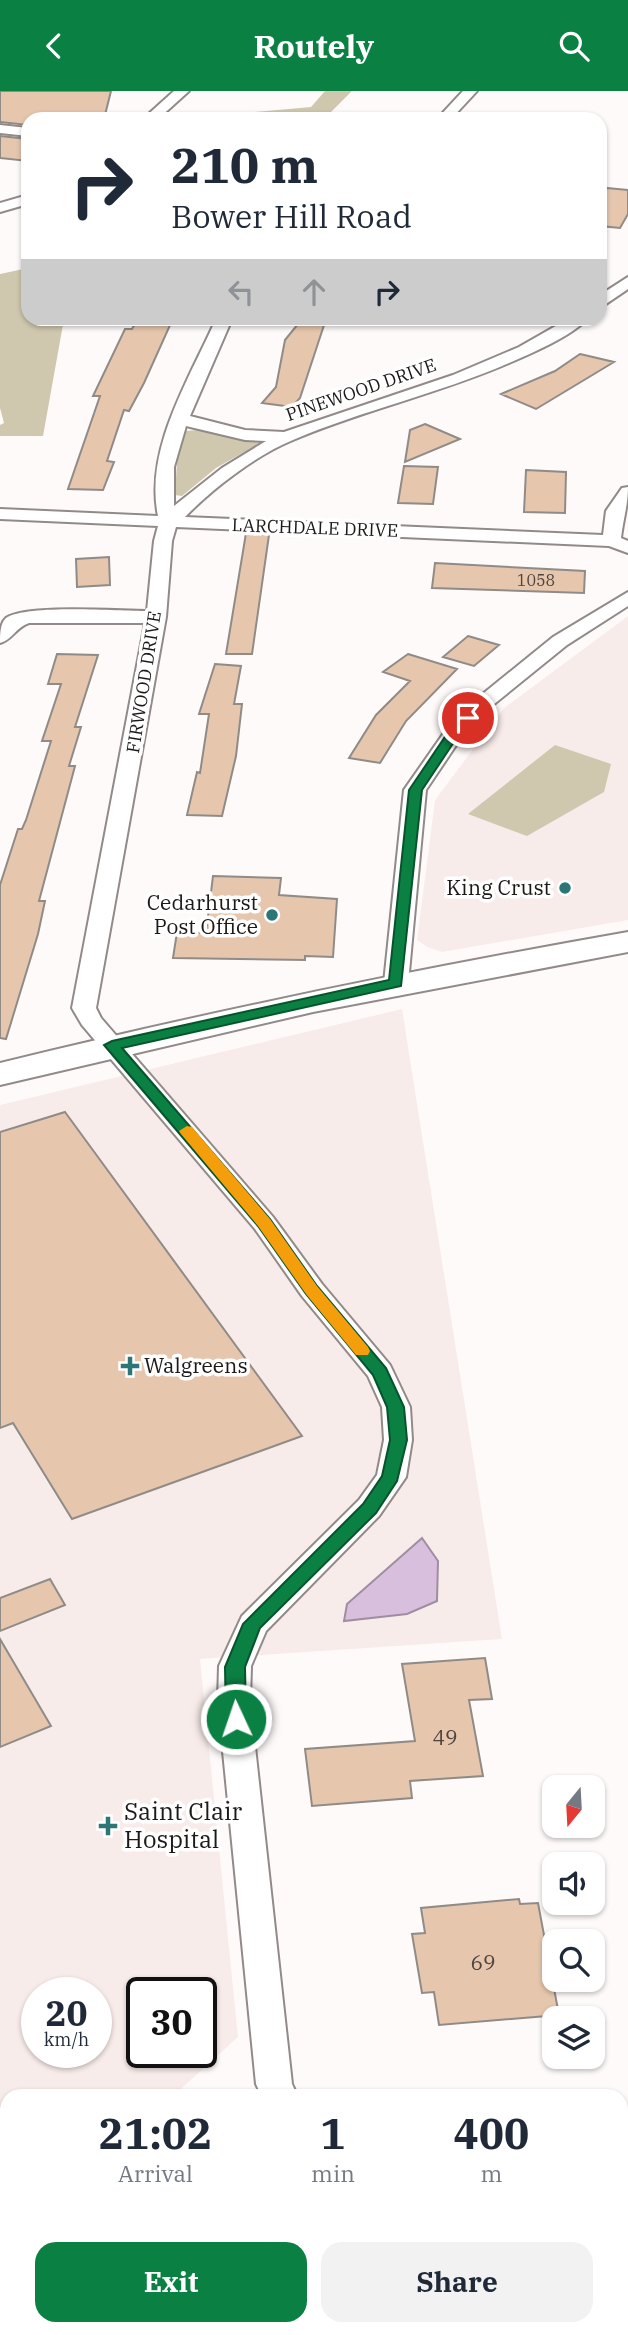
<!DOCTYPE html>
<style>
body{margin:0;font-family:"IBM Plex Serif",serif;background:#f2f2f3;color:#1f2937;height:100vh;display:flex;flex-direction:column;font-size:26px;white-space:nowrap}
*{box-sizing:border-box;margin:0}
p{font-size:23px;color:#747a83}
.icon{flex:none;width:38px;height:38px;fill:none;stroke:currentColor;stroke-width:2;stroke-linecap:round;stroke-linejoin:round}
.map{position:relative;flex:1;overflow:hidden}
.sheet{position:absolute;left:0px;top:1998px;width:628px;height:247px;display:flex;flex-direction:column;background:#fff;border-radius:21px 21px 0 0;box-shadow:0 2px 5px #0004}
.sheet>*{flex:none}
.hud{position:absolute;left:21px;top:21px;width:586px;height:214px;border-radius:21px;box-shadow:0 2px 5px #0004;background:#fff;color:#1f2937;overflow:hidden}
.needle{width:46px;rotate:198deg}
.fabs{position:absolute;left:542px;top:1684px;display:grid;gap:14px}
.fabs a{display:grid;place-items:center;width:63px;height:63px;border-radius:14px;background:#fff;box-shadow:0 2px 5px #0004;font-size:35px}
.speed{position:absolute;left:21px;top:1886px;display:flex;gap:14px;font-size:35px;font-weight:700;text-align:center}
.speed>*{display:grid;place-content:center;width:91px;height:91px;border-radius:50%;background:#fff;box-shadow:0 2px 5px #0004;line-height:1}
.speed small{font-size:18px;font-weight:400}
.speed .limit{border:4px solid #111;border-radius:10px;background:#fff;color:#111}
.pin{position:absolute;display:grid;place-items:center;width:60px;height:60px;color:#fff;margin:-30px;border:4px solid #fff;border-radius:50%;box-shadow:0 2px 7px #0007}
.me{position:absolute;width:77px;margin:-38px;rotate:357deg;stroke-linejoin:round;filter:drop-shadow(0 0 5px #0008)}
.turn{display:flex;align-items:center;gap:24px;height:147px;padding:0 35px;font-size:32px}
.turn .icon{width:91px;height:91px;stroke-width:2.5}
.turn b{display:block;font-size:49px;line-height:60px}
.lanes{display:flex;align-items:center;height:66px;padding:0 35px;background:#0003;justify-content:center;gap:35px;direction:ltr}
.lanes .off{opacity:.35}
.eta{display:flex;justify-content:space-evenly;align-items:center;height:119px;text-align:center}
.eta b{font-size:42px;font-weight:800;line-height:49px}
.button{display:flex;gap:14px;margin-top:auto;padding:14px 35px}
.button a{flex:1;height:80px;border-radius:21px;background:#0b8043;color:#fff;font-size:28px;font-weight:800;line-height:80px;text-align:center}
.button a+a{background:#f2f2f3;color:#1f2937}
header{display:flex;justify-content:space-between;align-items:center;height:91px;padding:0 35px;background:#0b8043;color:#fff;font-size:32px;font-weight:800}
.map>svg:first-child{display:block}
</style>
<header><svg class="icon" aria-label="back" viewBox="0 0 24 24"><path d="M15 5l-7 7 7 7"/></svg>Routely<svg class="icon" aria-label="search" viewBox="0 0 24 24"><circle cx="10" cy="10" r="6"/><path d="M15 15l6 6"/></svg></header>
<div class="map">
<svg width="628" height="2244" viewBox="0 0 628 2244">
<rect width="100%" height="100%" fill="#fffafa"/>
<!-- built -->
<path fill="#f8ecea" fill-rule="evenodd" d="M 628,525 L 628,829 L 442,861 L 427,856 L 417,849 L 435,709 L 504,617 Z
M 402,918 L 502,1548 L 200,1568 L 238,1946 L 173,2005 L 7,2006 L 7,2238 L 59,2238 L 60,2244 L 0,2244 L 0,1014 ZM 37,1902 L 96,1902 L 96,1962 L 37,1962 ZM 142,1902 L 201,1902 L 201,1962 L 142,1962 Z"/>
<!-- green -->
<path fill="#cfc8af" d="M 325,0 L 352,0 L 324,28 L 250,28 L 255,21 L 311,16 Z
M 28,177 L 28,228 L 64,228 L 43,345 L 0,345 L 0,334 L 4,332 L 0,317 L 0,183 Z
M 198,339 L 260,352 L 216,377 L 182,405 L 175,404 L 177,370 L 184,340 Z
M 555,654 L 611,673 L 604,701 L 527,745 L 468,723 Z"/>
<!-- water -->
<path fill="#d7bfdd" stroke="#9f8da2" stroke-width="2" d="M 422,1447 L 438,1470 L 437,1510 L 407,1523 L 344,1530 L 347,1513 Z"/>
<!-- building -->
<path fill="#e6c7ae" stroke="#8f8b87" stroke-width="2" d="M 0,0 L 111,0 L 104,28 L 28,28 L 28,34 L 0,31 Z
M 0,45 L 28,48 L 28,70 L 0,67 Z
M 607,97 L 628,99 L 628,123 L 620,137 L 600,135 L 600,106 Z
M 302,228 L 326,228 L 300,307 L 292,316 L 262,312 L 276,296 L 285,249 Z
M 136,231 L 171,232 L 144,292 L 129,320 L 124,319 L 107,370 L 114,371 L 103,399 L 68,398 L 100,305 L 93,305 L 125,238 L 132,238 Z
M 580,263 L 614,271 L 536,318 L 501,303 L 555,280 Z
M 425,333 L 460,348 L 405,371 L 410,339 Z
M 404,375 L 438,376 L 433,413 L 398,412 Z
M 526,379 L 566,381 L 565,422 L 524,421 Z
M 246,442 L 269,444 L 252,563 L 226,563 Z
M 109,466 L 110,494 L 77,496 L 76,468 Z
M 435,472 L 585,480 L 584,502 L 432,497 Z
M 468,545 L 499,554 L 474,575 L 443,566 Z
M 57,563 L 98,564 L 75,636 L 81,636 L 69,675 L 75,675 L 39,810 L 45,810 L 38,843 L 6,948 L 0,947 L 0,794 L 18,738 L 22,738 L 26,729 L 51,650 L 42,650 L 61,593 L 48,593 Z
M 408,563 L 457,578 L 406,630 L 380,672 L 349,667 L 376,624 L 410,590 L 383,581 Z
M 215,573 L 241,575 L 234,613 L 242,613 L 236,665 L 222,725 L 187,724 L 197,681 L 200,682 L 209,623 L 199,623 Z
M 213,785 L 281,787 L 279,804 L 337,808 L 333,866 L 305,865 L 305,869 L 173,867 L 177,841 L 206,842 Z
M 65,1021 L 302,1345 L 72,1428 L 13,1332 L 0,1337 L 0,1041 Z
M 50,1488 L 65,1514 L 0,1540 L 0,1507 Z
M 0,1548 L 51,1635 L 0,1656 Z
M 485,1567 L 492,1608 L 469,1609 L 483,1685 L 410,1690 L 412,1707 L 312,1715 L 305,1658 L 415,1650 L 402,1573 Z
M 519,1808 L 520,1813 L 538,1812 L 559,1924 L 439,1934 L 434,1901 L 422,1902 L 412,1843 L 425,1842 L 421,1817 Z"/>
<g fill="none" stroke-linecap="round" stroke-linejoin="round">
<defs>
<path id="minor" d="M 174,0 L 189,0 L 158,28 L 143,28 Z
M 463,0 L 477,0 L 451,28 L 437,28 Z
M 0,34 L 28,37 L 28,45 L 0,42 Z
M 28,104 L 28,113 L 0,121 L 0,112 Z
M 628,186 L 628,198 L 600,217 L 600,204 Z
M 216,228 L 232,228 L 190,325 L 245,339 L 284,341 L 453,284 L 519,256 L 568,228 L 587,228 C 572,245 530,263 509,272 C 438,303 363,319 293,349 C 256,364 212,398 185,426 L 603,444 L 606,420 L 622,397 L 628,396 C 628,414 623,429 621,447 L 628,450 L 628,462 L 609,455 L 176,436 L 172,450 L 166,526 L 96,917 L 101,927 L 273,1126 L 322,1193 L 390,1274 L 410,1316 L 412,1349 L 406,1386 L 379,1425 L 266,1540 L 251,1575 L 250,1610 L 292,1993 L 298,2006 L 262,2006 L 256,1993 L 218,1610 L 219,1575 L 242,1525 L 359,1409 L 377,1384 L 384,1349 L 382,1316 L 368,1285 L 302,1205 L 255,1138 L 82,934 L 72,917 L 145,532 L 29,532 C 16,536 12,549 0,552 C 0,544 0,532 6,527 C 27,513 118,520 147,520 L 154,450 L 158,435 L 0,428 L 0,418 L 158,425 C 144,358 190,287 216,228 ZM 186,335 L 245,349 L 266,350 L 222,377 L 174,415 L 174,376 Z
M 628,501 L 628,515 L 567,554 L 488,618 L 463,644 L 426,699 L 408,892 L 404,897 L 388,897 L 384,892 L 404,699 L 448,636 L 474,610 L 553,546 Z
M 531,2238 L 593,2238 L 596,2244 L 533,2244 Z"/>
<path id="secondary" d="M 628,841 L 628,861 L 313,921 L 0,994 L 0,972 C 208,921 417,878 628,841 Z"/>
</defs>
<!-- minor casing -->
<use href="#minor" stroke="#918a89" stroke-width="4"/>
<!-- secondary casing -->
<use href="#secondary" stroke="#918a89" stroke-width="4"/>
<!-- minor -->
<use href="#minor" fill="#fff" fill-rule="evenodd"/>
<!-- secondary -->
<use href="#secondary" fill="#fff" fill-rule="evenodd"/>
</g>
<!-- route -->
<path fill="#0b8043" stroke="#07532c" stroke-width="2" d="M 464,624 L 475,627 L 460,642 L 422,699 L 401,895 L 122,957 L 270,1128 L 317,1195 L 386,1277 L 404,1316 L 407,1349 L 397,1390 L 376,1422 L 260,1537 L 245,1576 L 246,1628 L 243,1634 L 229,1634 L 226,1628 L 225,1576 L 243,1533 L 363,1413 L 382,1385 L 390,1349 L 387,1316 L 373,1284 L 306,1203 L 258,1135 L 104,954 L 112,950 L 389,889 L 409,699 L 451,637 Z"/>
<!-- slow -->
<path fill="#f59e0b" d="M 187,1035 L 192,1036 L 270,1128 L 317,1195 L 368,1256 L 370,1260 L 368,1264 L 356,1264 L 306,1203 L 258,1135 L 181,1043 L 179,1040 Z"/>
<!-- markers -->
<g fill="#2c7677" stroke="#fff" stroke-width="2.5">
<circle cx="565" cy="797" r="7"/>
<circle cx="272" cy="824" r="7"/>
<path d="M126.5 1264.5h7v7h7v7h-7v7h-7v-7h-7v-7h7z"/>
<path d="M104.5 1724.5h7v7h7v7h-7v7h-7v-7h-7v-7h7z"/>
</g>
<g text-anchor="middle" stroke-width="7" stroke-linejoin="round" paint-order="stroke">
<!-- far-number labels -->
<g font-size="16" fill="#4e443e">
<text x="536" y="495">1058</text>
</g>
<!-- far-street labels -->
<g font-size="18" fill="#1c1919" stroke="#fff">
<text transform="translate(361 299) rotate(-19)" y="6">PINEWOOD DRIVE</text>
<text transform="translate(315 437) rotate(2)" y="6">LARCHDALE DRIVE</text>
<text transform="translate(144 591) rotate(-81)" y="6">FIRWOOD DRIVE</text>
</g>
<!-- poi labels -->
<g font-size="21" fill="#1c1919" stroke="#fff" text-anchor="end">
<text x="551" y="804">King Crust</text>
<text x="258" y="819">Cedarhurst<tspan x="258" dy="24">Post Office</tspan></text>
<text x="144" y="1282" text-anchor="start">Walgreens</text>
</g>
<!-- near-number labels -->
<g font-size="21" fill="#4e443e">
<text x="445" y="1654">49</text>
<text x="483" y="1879">69</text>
</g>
<!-- near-poi labels -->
<g font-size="24" fill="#1c1919" stroke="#fff" text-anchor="start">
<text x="124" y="1729">Saint Clair<tspan x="124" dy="28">Hospital</tspan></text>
</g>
</g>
</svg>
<div class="fabs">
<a><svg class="needle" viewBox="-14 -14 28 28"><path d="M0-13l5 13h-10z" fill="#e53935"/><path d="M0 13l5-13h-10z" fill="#747a83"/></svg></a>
<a><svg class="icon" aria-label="sound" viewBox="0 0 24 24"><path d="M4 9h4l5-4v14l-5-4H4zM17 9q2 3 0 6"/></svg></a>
<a><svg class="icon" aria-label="search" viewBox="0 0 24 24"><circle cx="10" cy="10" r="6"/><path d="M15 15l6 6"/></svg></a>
<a><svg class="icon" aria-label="layers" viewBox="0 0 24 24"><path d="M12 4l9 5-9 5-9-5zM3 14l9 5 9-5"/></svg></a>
</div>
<div class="speed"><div>20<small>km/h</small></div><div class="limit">30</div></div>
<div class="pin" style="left:468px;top:627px;background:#d93025"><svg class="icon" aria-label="arrive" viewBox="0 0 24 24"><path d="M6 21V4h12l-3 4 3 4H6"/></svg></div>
<svg class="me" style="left:236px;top:1628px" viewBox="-20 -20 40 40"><circle r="17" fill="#0b8043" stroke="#fff" stroke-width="3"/><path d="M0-11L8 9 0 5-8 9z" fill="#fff"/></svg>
<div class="hud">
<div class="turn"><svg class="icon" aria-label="right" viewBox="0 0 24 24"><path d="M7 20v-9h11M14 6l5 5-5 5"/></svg><div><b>210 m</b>Bower Hill Road</div></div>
<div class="lanes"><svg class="icon off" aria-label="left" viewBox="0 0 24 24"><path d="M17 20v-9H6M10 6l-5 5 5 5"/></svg><svg class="icon off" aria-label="ahead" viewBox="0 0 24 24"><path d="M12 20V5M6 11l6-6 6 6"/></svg><svg class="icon" aria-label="right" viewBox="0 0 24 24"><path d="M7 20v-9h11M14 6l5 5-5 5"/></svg></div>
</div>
<section class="sheet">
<div class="eta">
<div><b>21:02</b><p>Arrival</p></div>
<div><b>1</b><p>min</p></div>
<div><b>400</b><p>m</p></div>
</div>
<div class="button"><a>Exit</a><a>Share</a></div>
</section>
</div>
